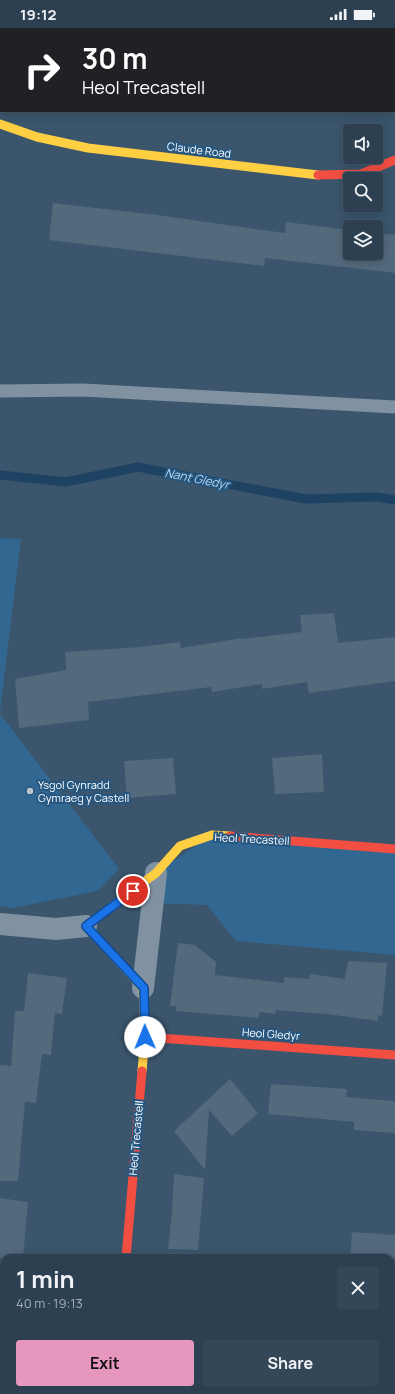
<!DOCTYPE html>
<meta charset="utf-8">
<style>
body{margin:0;font-family:Manrope,sans-serif;background:#344758;color:#f1f3f6;height:100vh;display:flex;flex-direction:column;font-size:15px;white-space:nowrap}
*{box-sizing:border-box;margin:0}
p{font-size:13px;color:#a6afb7}
.icon{flex:none;width:22px;height:22px;fill:none;stroke:currentColor;stroke-width:2;stroke-linecap:round;stroke-linejoin:round}
.map{position:relative;flex:1;overflow:hidden}
.sheet{position:absolute;left:0px;top:1226px;width:395px;height:140px;display:flex;flex-direction:column;background:#2c4051;border-radius:12px 12px 0 0;box-shadow:0 2px 10px #0003,0 0 0 1px #485968}
.sheet>*{flex:none}
.top-card{position:absolute;left:0px;top:0px;width:395px;height:84px;box-shadow:0 2px 10px #0003,0 0 0 1px #485968;background:#202124;color:#fff;overflow:hidden}
.buttons{position:absolute;left:343px;top:96px;display:grid;gap:8px}
.buttons a{display:grid;place-items:center;width:40px;height:40px;border-radius:4px;background:#2c4051;box-shadow:0 2px 10px #0003,0 0 0 1px #485968;font-size:20px}
.pin{position:absolute;display:grid;place-items:center;width:34px;height:34px;color:#fff;margin:-17px;border:2px solid #fff;border-radius:50%;box-shadow:0 1px 4px #0007}
.me{position:absolute;width:44px;margin:-22px;rotate:359deg;stroke-linejoin:round;filter:drop-shadow(0 0 3px #0008)}
.turn{display:flex;align-items:center;gap:14px;height:84px;padding:0 16px;font-size:18px}
.turn .icon{width:52px;height:52px;stroke-width:2.5}
.turn b{display:block;font-size:28px;line-height:34px}
.round{display:grid;place-items:center;flex:none;width:42px;height:42px;border-radius:4px;background:#344758}
.headline{display:flex;align-items:center;justify-content:space-between;height:68px;padding:0 16px}
h1{font-size:24px;font-weight:700;line-height:30px}
.button{display:flex;gap:8px;margin-top:auto;padding:8px 16px}
.button a{flex:1;height:46px;border-radius:4px;background:#e797bd;color:#111;font-size:16px;font-weight:700;line-height:46px;text-align:center}
.button a+a{background:#344758;color:#f1f3f6}
.status{display:flex;justify-content:space-between;align-items:center;height:28px;padding:0 20px;background:#2c4051;direction:ltr}
.status svg{height:11px;fill:currentColor}
.map>svg:first-child{display:block}
</style>
<div class="status"><b>19:12</b><svg viewBox="0 0 49 12"><path d="M0 12V9h3v3zM5 12V6h3v6zM10 12V3h3v9zM15 12V0h3v12zM26 1h20v11H26zM47 4h2v5h-2z"/></svg></div>
<div class="map">
<svg width="395" height="1366" viewBox="0 0 395 1366">
<rect width="100%" height="100%" fill="#3a556c"/>
<!-- green -->
<path fill="#326792" d="M 0,510 L 21,511 L 0,684 Z
M 0,686 L 119,841 L 98,863 L 13,880 L 0,878 Z
M 212,807 L 395,821 L 395,927 L 236,913 L 207,877 L 153,875 L 156,845 Z
M 391,1262 L 395,1262 L 395,1364 L 391,1362 Z"/>
<g fill="none" stroke-linecap="round" stroke-linejoin="round">
<!-- stream -->
<path stroke="#1e4262" stroke-width="9" d="M 0,447 L 66,454 L 138,439 L 306,471 L 376,469 L 395,472"/>
</g>
<!-- building -->
<path fill="#53697c" d="M 53,175 L 157,187 L 285,205 L 286,194 L 350,202 L 350,225 L 376,225 L 376,205 L 395,207 L 395,245 L 265,230 L 264,238 L 49,212 Z
M 334,585 L 338,615 L 395,609 L 395,653 L 309,665 L 307,654 L 262,661 L 262,656 L 212,664 L 211,659 L 88,674 L 89,692 L 19,700 L 15,651 L 66,642 L 65,624 L 140,619 L 180,614 L 181,620 L 242,610 L 242,611 L 302,604 L 300,587 Z
M 322,726 L 324,764 L 275,766 L 272,730 Z
M 173,730 L 176,766 L 127,770 L 124,733 Z
M 178,915 L 195,917 L 216,934 L 215,947 L 284,955 L 284,949 L 309,951 L 310,946 L 345,951 L 348,933 L 387,935 L 382,988 L 378,987 L 378,993 L 327,986 L 276,982 L 275,986 L 260,984 L 258,990 L 176,983 L 176,978 L 170,978 Z
M 28,945 L 67,950 L 62,986 L 55,985 L 51,1027 L 42,1026 L 36,1075 L 25,1074 L 18,1153 L 0,1153 L 0,1037 L 11,1038 L 15,983 L 24,983 Z
M 230,1051 L 258,1085 L 232,1108 L 209,1082 L 205,1142 L 174,1103 Z
M 271,1056 L 347,1061 L 346,1069 L 395,1073 L 395,1105 L 354,1102 L 354,1094 L 268,1086 Z
M 174,1146 L 204,1150 L 198,1222 L 168,1221 L 172,1184 Z
M 0,1170 L 28,1174 L 23,1230 L 0,1230 Z
M 352,1204 L 395,1207 L 395,1230 L 350,1230 Z"/>
<g fill="none" stroke-linecap="round" stroke-linejoin="round">
<!-- lane -->
<path stroke="#8092a2" stroke-width="13" d="M 0,363 L 83,362 L 395,379"/>
<!-- street -->
<path stroke="#8092a2" stroke-width="22" d="M 0,896 L 56,901 L 86,898
M 143,960 L 156,845
M 352,1362 L 395,1364
M 114,1366 L 114,1362"/>
<!-- slow -->
<path stroke="#ffcf43" stroke-width="9" d="M 0,96 L 37,109 L 88,120 L 318,147
M 142,1043 L 145,1009 L 143,960 L 86,898 L 156,845 L 180,818 L 212,807 L 230,808"/>
<!-- jam -->
<path stroke="#f24e42" stroke-width="9" d="M 318,147 L 361,146 L 395,132
M 230,808 L 395,821
M 145,1009 L 395,1027
M 126,1230 L 142,1043"/>
</g>
<g fill="none" stroke-linecap="round" stroke-linejoin="round">
<defs>
<path id="route" d="M 133,863 L 86,898 L 144,960 L 145,1009"/>
</defs>
<!-- route casing -->
<use href="#route" stroke="#114b97" stroke-width="10"/>
<!-- route -->
<use href="#route" stroke="#1a73e8" stroke-width="7"/>
</g>
<!-- markers -->
<circle fill="#bac4cc" stroke="#265780" stroke-width="1.5" cx="30" cy="763" r="4"/>
<g text-anchor="middle" stroke-width="4" stroke-linejoin="round" paint-order="stroke">
<!-- street labels -->
<g font-size="11" fill="#fff" stroke="#265780">
<text transform="translate(199 122) rotate(7)" y="4">Claude Road</text>
<text transform="translate(252 811) rotate(3)" y="4">Heol Trecastell</text>
<text transform="translate(271 1006) rotate(4)" y="4">Heol Gledyr</text>
<text transform="translate(136 1110) rotate(-85)" y="4">Heol Trecastell</text>
</g>
<!-- poi labels -->
<g font-size="11" fill="#fff" stroke="#265780" text-anchor="start">
<text x="38" y="761">Ysgol Gynradd<tspan x="38" dy="13">Gymraeg y Castell</tspan></text>
</g>
<!-- water labels -->
<g font-size="12" font-style="italic" fill="#b9d6ee" stroke="#265780">
<text transform="translate(197 451) rotate(11)" y="4">Nant Gledyr</text>
</g>
</g>
</svg>
<div class="buttons">
<a><svg class="icon" aria-label="sound" viewBox="0 0 24 24"><path d="M4 9h4l5-4v14l-5-4H4zM17 9q2 3 0 6"/></svg></a>
<a><svg class="icon" aria-label="search" viewBox="0 0 24 24"><circle cx="10" cy="10" r="6"/><path d="M15 15l6 6"/></svg></a>
<a><svg class="icon" aria-label="layers" viewBox="0 0 24 24"><path d="M12 4l9 5-9 5-9-5zM3 14l9 5 9-5"/></svg></a>
</div>
<div class="pin" style="left:133px;top:863px;background:#d93025"><svg class="icon" aria-label="arrive" viewBox="0 0 24 24"><path d="M6 21V4h12l-3 4 3 4H6"/></svg></div>
<svg class="me" style="left:145px;top:1009px" viewBox="-20 -20 40 40"><circle r="19" fill="#fff"/><path d="M0-13L10 11 0 6-10 11z" fill="#1a73e8"/></svg>
<div class="top-card">
<div class="turn"><svg class="icon" aria-label="right" viewBox="0 0 24 24"><path d="M7 20v-9h11M14 6l5 5-5 5"/></svg><div><b>30 m</b>Heol Trecastell</div></div>
</div>
<section class="sheet">
<div class="headline"><div><h1>1 min</h1><p>40 m · 19:13</p></div><a class="round"><svg class="icon" aria-label="close" viewBox="0 0 24 24"><path d="M6 6l12 12M18 6L6 18"/></svg></a></div>
<div class="button"><a>Exit</a><a>Share</a></div>
</section>
</div>
